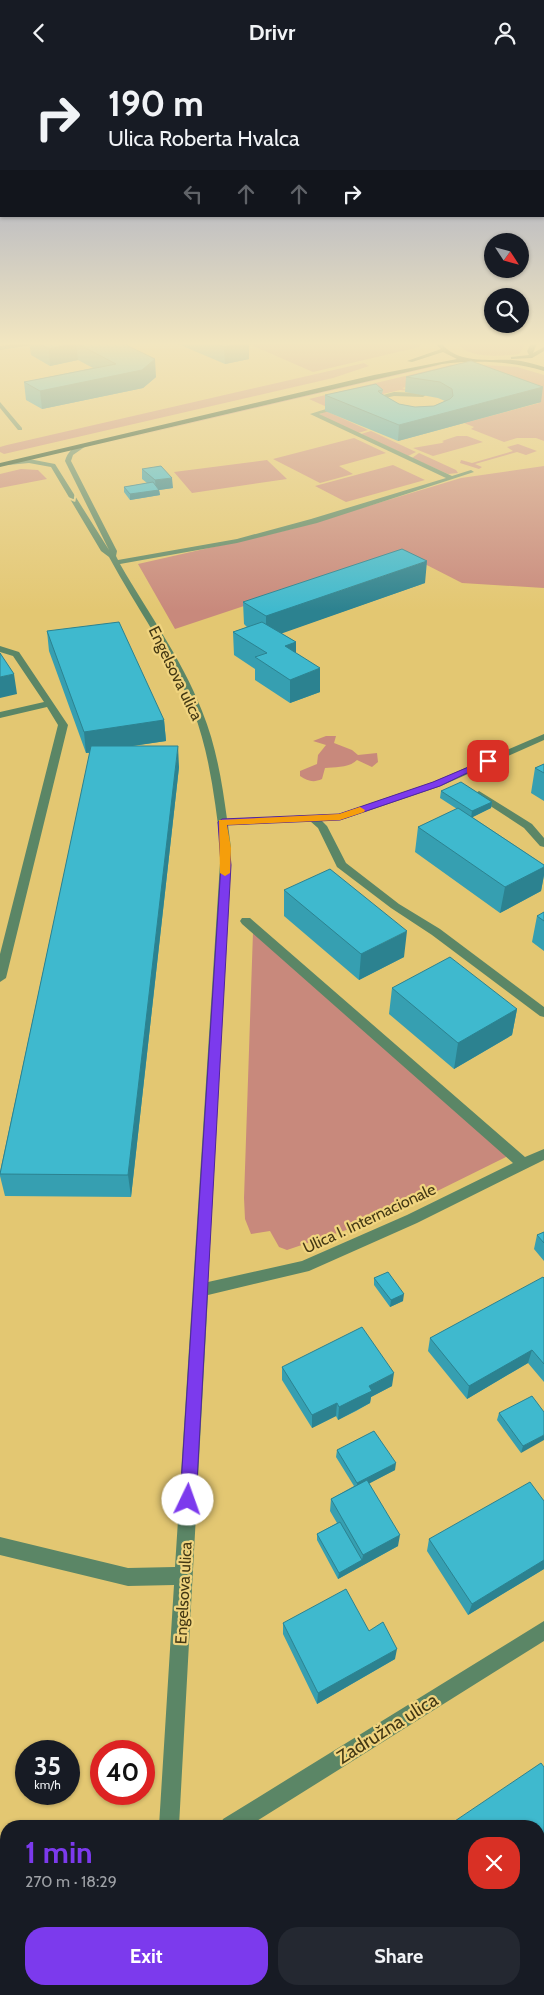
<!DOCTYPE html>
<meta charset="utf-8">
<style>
body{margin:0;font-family:Cabin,sans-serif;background:#242831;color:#f1f3f6;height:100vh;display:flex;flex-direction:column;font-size:19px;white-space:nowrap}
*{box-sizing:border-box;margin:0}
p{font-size:16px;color:#9ea1a6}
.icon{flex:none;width:28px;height:28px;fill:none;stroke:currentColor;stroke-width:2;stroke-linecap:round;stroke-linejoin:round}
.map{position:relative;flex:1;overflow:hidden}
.panel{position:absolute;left:0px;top:1755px;width:545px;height:175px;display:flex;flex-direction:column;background:#171b24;border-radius:20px 20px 0 0;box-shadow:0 1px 4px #0004}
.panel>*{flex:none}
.top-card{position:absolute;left:0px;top:0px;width:545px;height:152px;box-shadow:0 1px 4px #0004;background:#171b24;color:#f1f3f6;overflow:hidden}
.needle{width:32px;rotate:126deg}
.fabs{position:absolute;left:484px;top:168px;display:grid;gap:10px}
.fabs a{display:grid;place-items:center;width:45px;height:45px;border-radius:50%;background:#171b24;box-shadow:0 1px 4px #0004;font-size:25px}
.speed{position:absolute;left:15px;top:1675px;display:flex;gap:10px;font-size:25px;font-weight:700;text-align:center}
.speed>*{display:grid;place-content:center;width:65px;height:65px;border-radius:50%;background:#171b24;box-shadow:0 1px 4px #0004;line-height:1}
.speed small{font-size:12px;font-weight:400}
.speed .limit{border:8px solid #d22;background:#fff;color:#111}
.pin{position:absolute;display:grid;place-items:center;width:42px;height:42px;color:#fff;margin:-21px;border-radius:10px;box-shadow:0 2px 8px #0006}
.me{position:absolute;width:55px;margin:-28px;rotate:3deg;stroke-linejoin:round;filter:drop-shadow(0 0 4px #0008)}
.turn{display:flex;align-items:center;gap:18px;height:105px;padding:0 25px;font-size:22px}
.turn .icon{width:65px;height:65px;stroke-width:2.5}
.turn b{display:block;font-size:35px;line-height:42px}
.lanes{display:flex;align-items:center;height:48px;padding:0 25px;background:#0003;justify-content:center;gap:25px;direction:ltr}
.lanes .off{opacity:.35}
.round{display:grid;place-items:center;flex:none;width:52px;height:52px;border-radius:20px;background:#242831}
.headline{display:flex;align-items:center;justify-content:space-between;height:85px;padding:0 25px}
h1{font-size:30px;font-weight:700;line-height:38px;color:#7c3aed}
.button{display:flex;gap:10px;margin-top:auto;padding:10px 25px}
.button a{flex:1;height:58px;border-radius:20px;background:#7c3aed;color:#fff;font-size:20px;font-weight:700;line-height:58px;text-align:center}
.button a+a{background:#242831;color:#f1f3f6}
header{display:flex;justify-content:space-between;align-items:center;height:65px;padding:0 25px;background:#171b24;font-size:22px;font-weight:700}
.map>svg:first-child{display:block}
</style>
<header><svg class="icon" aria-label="back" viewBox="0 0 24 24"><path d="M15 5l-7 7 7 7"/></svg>Drivr<svg class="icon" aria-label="person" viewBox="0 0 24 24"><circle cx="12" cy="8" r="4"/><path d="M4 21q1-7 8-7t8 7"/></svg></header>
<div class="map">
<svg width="544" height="1930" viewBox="0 0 544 1930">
<rect width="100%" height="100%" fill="#e3c772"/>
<!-- green -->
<path fill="#c8897c" d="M 265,276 L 422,276 L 422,279 L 419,282 L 313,307 L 249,279 Z
M 463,276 L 522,276 L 525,280 L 519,289 C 506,291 466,294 459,279 Z
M 364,298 L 369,301 L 333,313 L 4,389 L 0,387 L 0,382 L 7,380 Z
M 439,299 L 441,300 L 93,381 Z
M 464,299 L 517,302 L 544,310 L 544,376 L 536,373 L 517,373 L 504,377 L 471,364 L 474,362 L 464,358 L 539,338 L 411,321 L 402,323 L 409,326 L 400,325 L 327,342 L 309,334 L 451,300 Z
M 326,346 L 368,365 L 358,368 L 318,350 Z
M 371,366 L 416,387 L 408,391 L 361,369 Z
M 457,371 L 467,371 L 483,377 L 433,391 L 413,383 L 442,378 L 444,377 L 442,376 Z
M 354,373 L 386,388 L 339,401 L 353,409 L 320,418 L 273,394 Z
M 518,379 L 537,386 L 526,390 L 517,387 L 475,399 L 482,402 L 479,404 L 460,398 L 461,395 L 472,398 L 513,386 L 507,382 Z
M 419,388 L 456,405 L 458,408 L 448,409 L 412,393 Z
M 267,395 L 287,414 L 192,428 L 174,407 Z
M 393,400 L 425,415 L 346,437 L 315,421 Z
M 544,401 L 544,523 L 462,518 L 417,495 L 395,491 L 175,564 L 138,499 L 292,464 L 461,413 Z
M 21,404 L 38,405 L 47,414 L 0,423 L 0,409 Z
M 326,671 L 336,671 L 334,678 L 352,685 L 358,690 L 377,688 L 378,697 L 372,702 L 357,695 C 349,703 335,702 325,703 L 322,714 C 313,718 308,716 300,711 L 300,706 L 317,699 L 318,690 L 326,680 L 313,676 Z
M 253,867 L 508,1091 L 413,1138 L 361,1160 L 287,1185 L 279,1182 L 270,1166 L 251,1169 L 245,1154 L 244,1133 Z"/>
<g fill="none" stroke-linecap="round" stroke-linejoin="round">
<!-- minor -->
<path fill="#5b8666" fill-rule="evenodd" d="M 43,276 L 58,276 L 0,285 L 0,281 Z
M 394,327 L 423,328 L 426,330 L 423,332 L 394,331 L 368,337 L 365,335 Z
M 0,337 L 22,363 L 22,365 L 18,365 L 0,343 Z
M 342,339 L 344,342 L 319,349 L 452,411 L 471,405 L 474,407 L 317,458 L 237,478 L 120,499 C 148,548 182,594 202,646 C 216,680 222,717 227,754 L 339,749 L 433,717 L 544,669 L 544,675 L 441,721 L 344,754 L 322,756 L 327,761 L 346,798 L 399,839 L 440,864 L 544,942 L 544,952 L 540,951 L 432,870 L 391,843 L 337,802 L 318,763 L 310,756 L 228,760 L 231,783 L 208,1217 L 302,1196 L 407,1150 L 513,1098 L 242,859 L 240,856 L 242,853 L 250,853 L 525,1092 L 544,1084 L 544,1095 L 417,1158 L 309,1206 L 208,1230 L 179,1761 L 159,1761 L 174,1520 L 128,1521 L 0,1490 L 0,1472 L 128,1503 L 175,1502 L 221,783 C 215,737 210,689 193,645 C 172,591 136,542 109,492 L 101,486 L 51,402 L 29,398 L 8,400 L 5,398 L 29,394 L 55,399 L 109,485 L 65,396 C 67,387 76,378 86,379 L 86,381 L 73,390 L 71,396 L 117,486 L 116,491 L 118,495 L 237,474 L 311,454 L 446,413 L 310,349 Z
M 0,581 L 19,587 L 68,660 L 6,913 L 0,917 L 0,889 L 58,660 L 47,642 L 0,653 L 0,647 L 44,637 L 13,591 L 0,587 Z
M 479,726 L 532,759 L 544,773 L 544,782 L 540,781 L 524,763 L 475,731 L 474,729 Z
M 544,1556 L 544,1576 L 249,1761 L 220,1761 L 223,1754 Z
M 148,1924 L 170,1924 L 169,1930 L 147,1930 Z"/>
<!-- major -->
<path fill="#144525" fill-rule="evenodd" d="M 439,276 L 445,276 L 443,280 C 459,299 491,294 513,295 C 524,296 534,299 544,302 L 544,306 C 512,296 475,295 442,299 L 0,402 L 0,398 L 374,310 L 457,294 L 443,287 L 412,297 L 407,296 L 441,284 L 437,280 Z
M 528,276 L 534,276 L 537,279 L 533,288 L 544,282 L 544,286 L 532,293 L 511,294 L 511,292 L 529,290 L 527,286 L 531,279 Z"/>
</g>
<!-- wall -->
<path fill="#369fb1" d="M 29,276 L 118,276 L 156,312 L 143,323 L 42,344 L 26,335 L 24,317 L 93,303 L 78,295 L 50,301 L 31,290 Z
M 171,276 L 247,276 L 249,277 L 249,294 L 225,299 Z
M 471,296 L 541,337 L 398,376 L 325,346 L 325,330 L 383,325 L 382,329 L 399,339 L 415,342 L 434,341 L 445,336 L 438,333 L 405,327 L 406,312 Z
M 142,404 L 173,423 L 159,425 L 160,430 L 130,435 L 124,427 L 124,422 L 147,418 L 142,414 Z
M 425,518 L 281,568 L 296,577 L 296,588 L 320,627 L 290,638 L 255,615 L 255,604 L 234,590 L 233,567 L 247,562 L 244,559 L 243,537 Z
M 47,566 L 164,655 L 166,676 L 131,681 L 179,702 L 131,1132 L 5,1131 L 0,1111 L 0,1107 L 90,688 L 86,688 L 49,586 Z
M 544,699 L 544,736 L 531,728 L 535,703 Z
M 441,726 L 492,737 L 491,743 L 472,752 L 544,800 L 544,810 L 541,826 L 500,848 L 415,787 L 418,762 L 457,744 L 440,733 Z
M 284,825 L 404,892 L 359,915 L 284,851 Z
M 544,847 L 544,886 L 532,877 L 537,851 Z
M 392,923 L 517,944 L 512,970 L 454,1004 L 389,949 Z
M 544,1167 L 544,1196 L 534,1184 L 537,1170 Z
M 374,1213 L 403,1236 L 390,1242 L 374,1220 Z
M 544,1213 L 544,1317 L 528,1298 L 467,1334 L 428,1286 L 430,1273 Z
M 282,1302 L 392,1321 L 371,1332 L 370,1338 L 356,1346 L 338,1355 L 336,1351 L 312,1363 L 282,1315 Z
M 544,1347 L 521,1388 L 497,1355 L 499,1348 Z
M 337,1385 L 395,1405 L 369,1418 L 398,1481 L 338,1514 L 317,1475 L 317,1469 L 337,1458 L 330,1446 L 331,1434 L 354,1421 L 336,1392 Z
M 544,1436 L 544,1504 L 468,1550 L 427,1486 L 429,1474 Z
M 283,1558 L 369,1566 L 395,1594 L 317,1639 L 283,1569 Z
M 544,1880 L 544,1916 L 539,1906 L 539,1884 Z
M 353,1924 L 391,1924 L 383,1930 L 356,1930 Z"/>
<!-- shaded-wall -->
<path fill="#2c8290" d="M 249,277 L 249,294 L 225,299 L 224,282 Z
M 76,278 L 78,295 L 50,301 L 49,284 Z
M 155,294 L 156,312 L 143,323 L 42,344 L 40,326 Z
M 543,322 L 541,337 L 398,376 L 399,360 Z
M 172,413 L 173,423 L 159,425 L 160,430 L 130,435 L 130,429 L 156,425 L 155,415 Z
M 427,496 L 425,518 L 266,574 L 266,551 Z
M 296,577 L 296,601 L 285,581 Z
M 320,603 L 320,627 L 290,638 L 290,615 Z
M 14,609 L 17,629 L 0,633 L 0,612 Z
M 164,655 L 166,676 L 86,688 L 84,667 Z
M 178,681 L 179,702 L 131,1132 L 128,1110 Z
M 492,737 L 491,743 L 471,753 L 472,746 Z
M 544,802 L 544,810 L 541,826 L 500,848 L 505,822 Z
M 407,866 L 404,892 L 359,915 L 361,889 Z
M 517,944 L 512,970 L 454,1004 L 458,978 Z
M 404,1229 L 403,1236 L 390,1242 L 391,1235 Z
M 532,1285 L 528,1298 L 467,1334 L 469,1321 Z
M 394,1308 L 392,1321 L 371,1332 L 370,1338 L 338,1355 L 339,1342 L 369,1321 Z
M 337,1338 L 336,1351 L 312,1363 L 312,1350 Z
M 544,1370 L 544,1375 L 521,1388 L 523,1381 Z
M 396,1398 L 395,1405 L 357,1425 L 357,1418 Z
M 400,1470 L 398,1481 L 338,1514 L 339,1508 L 362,1495 L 363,1490 Z
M 544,1495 L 544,1504 L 468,1550 L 472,1539 Z
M 397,1584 L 395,1594 L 317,1639 L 318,1628 Z
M 544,1811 L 544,1815 L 539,1819 L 539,1814 Z
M 385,1924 L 391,1924 L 383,1930 L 376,1930 Z"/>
<!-- building -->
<path fill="#3fb9ce" stroke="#2c8290" d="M 34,276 L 118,276 L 155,294 L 142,305 L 40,326 L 24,317 L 116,299 L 76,278 L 49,284 Z
M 210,276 L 247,276 L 249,277 L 224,282 Z
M 471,296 L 543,322 L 399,360 L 325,330 L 376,319 L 383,325 L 378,326 L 380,328 L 399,339 L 415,342 L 434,341 L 450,334 L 453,331 L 452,324 L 440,317 L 406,312 Z
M 161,401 L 172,413 L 155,415 L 142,404 Z
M 153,417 L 159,425 L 130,429 L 124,422 Z
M 402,484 L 427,496 L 266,551 L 243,537 Z
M 119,557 L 164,655 L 84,667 L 47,566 Z
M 262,557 L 296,577 L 285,581 L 320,603 L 290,615 L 255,592 L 267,588 L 233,567 Z
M 0,588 L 14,609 L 0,612 Z
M 91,681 L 178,681 L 128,1110 L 0,1109 Z
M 544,699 L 544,708 L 535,703 Z
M 461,717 L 492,737 L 472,746 L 441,726 Z
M 458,743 L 544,800 L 544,802 L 505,822 L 418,762 Z
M 330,804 L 407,866 L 361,889 L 284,825 Z
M 544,847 L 544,856 L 537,851 Z
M 450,892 L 517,944 L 458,978 L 392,923 Z
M 544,1167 L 544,1178 L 537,1170 Z
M 388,1207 L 404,1229 L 391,1235 L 374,1213 Z
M 543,1212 L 544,1213 L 544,1299 L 532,1285 L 469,1321 L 430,1273 Z
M 362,1262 L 394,1308 L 369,1321 L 372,1326 L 357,1333 L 339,1342 L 337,1338 L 312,1350 L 282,1302 Z
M 532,1331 L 544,1347 L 544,1370 L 523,1381 L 499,1348 Z
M 374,1366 L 396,1398 L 357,1418 L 337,1385 Z
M 367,1415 L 400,1470 L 363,1490 L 331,1434 Z
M 530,1417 L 544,1436 L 544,1495 L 472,1539 L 429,1474 Z
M 340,1457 L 362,1495 L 339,1508 L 317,1469 Z
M 346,1524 L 369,1566 L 383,1557 L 397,1584 L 318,1628 L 283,1558 Z
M 541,1698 L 544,1702 L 544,1811 L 539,1814 L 539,1761 L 450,1761 L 449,1760 Z
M 544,1880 L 544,1907 L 539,1898 L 539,1884 Z
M 358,1924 L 385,1924 L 376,1930 L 361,1930 Z"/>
<!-- one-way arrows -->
<defs><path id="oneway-chevron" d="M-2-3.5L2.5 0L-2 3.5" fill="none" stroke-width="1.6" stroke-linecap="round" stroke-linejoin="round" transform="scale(1.25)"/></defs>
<use stroke="#e1cc7c" href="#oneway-chevron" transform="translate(73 433) rotate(61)"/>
<!-- sky -->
<linearGradient id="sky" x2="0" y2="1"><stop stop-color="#8794c4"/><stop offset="0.51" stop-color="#f2e6c0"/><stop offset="1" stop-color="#f2e6c0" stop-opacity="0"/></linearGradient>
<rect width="544" height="546" fill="url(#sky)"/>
<!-- route -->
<path fill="#7c3aed" stroke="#51269a" d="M 485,695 L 492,696 L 440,721 L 340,755 L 227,760 L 231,800 L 196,1435 L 194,1440 L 188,1442 L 183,1440 L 180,1435 L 221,800 L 218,757 L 222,754 L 339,749 L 433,717 Z"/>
<!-- slow -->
<path fill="#f59e0b" d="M 360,742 L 365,745 L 364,747 L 340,755 L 227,760 L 231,783 L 230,808 L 225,811 L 220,808 L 219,755 L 339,749 Z"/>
<g text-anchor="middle" stroke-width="4.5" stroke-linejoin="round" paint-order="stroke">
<!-- street labels -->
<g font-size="16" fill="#433814" stroke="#f0d47f">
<text transform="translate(176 608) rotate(64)" y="6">Engelsova ulica</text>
<text transform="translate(369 1153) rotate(-25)" y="6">Ulica I. Internacionale</text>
<text transform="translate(183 1528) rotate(-87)" y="6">Engelsova ulica</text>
</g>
<!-- near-street labels -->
<g font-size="19" fill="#433814" stroke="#f0d47f">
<text transform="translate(387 1663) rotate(-32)" y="7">Zadružna ulica</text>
</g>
</g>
</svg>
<div class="fabs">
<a><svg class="needle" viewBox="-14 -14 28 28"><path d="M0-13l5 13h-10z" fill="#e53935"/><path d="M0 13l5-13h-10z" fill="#9ea1a6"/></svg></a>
<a><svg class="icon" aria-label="search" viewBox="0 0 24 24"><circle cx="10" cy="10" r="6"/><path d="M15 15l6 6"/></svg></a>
</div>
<div class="speed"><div>35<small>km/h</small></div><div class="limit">40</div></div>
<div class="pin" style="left:488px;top:696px;background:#d93025"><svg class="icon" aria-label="arrive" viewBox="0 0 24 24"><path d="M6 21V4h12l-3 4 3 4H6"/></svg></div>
<svg class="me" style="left:188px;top:1435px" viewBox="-20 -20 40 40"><circle r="19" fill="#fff"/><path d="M0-13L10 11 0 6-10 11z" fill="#7c3aed"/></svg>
<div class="top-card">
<div class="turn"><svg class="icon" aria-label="right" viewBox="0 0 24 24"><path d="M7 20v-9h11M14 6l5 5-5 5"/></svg><div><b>190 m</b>Ulica Roberta Hvalca</div></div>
<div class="lanes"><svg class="icon off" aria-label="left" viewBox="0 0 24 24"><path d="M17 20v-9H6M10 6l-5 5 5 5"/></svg><svg class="icon off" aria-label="ahead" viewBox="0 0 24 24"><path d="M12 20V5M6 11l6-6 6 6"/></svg><svg class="icon off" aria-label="ahead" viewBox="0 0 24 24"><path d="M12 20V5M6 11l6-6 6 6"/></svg><svg class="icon" aria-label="right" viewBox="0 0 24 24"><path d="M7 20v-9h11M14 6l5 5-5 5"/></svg></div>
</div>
<section class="panel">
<div class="headline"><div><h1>1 min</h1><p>270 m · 18:29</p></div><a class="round" style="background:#d93025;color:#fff"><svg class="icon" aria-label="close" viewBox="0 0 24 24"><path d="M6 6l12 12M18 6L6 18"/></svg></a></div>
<div class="button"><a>Exit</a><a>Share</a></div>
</section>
</div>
